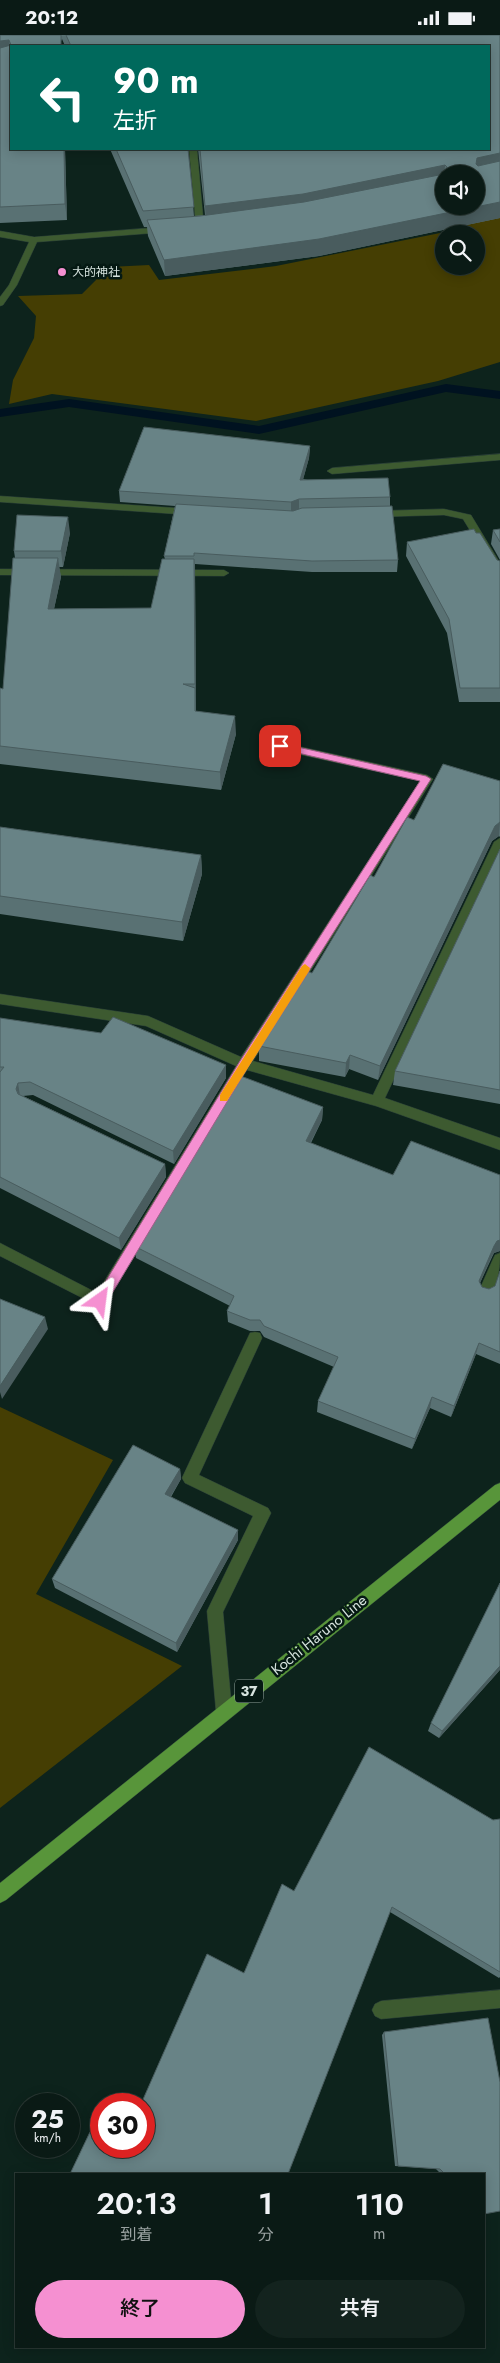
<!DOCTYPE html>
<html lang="ja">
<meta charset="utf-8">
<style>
body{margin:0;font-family:Jost,"Noto Sans JP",sans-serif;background:#13231e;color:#f1f3f6;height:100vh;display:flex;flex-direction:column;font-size:19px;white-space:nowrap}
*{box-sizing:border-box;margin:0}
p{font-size:16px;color:#99a1a0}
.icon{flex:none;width:28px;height:28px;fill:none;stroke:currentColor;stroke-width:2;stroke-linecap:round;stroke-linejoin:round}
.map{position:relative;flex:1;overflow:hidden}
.details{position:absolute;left:15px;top:2138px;width:470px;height:175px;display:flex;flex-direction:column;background:#0a1a15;border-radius:0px;box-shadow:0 2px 12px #0003,0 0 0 1px #2a3834}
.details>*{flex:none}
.hud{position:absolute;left:10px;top:10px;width:480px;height:105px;border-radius:0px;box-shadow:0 2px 12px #0003,0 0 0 1px #2a3834;background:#00695c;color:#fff;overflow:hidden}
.controls{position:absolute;left:435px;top:130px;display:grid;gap:10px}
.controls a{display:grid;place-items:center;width:50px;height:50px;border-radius:50%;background:#0a1a15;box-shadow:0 2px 12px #0003,0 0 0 1px #2a3834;font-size:25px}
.speed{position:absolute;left:15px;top:2058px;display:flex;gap:10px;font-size:25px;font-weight:700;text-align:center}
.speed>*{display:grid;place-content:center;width:65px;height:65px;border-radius:50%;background:#0a1a15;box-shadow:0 2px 12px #0003,0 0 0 1px #2a3834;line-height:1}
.speed small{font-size:12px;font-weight:400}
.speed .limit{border:8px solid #d22;background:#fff;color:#111}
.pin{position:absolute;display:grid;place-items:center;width:42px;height:42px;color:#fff;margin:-21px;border-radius:10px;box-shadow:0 2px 8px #0006}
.me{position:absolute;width:55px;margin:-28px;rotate:31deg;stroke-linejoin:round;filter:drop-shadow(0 0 4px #0008)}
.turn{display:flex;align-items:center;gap:18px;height:105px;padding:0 20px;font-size:22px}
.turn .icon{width:65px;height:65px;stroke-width:2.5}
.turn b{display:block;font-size:35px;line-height:42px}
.eta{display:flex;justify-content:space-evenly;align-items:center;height:85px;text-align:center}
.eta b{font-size:30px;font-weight:600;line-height:35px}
.primary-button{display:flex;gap:10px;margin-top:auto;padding:10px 20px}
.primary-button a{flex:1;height:58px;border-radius:30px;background:#f590d1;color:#111;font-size:20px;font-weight:600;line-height:58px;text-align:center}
.primary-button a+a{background:#13231e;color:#f1f3f6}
.status{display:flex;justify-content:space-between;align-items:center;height:35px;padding:0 25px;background:#0a1a15;direction:ltr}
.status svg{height:14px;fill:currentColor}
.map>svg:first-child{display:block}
</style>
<div class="status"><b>20:12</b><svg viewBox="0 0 49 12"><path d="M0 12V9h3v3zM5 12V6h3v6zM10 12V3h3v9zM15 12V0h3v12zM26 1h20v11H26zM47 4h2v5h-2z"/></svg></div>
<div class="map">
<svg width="500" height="2328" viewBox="0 0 500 2328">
<rect width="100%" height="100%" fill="#0d231c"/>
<!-- green -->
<path fill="#453e03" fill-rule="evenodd" d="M 500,180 L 500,327 L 438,346 L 256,386 L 52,359 L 9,369 L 13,345 L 34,303 L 36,281 L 18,261 L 82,259 L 109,232 L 149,230 L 159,245 L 276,231 L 455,195 L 479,184 ZM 444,199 L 476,199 L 476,231 L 444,231 Z
M 0,1372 L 113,1425 L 36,1559 L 182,1631 L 0,1773 Z"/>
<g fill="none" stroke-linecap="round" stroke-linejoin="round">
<!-- stream -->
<path fill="#001220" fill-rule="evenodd" d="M 446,349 L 500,356 L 500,364 L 446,357 L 259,399 L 69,372 L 0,382 L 0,374 L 69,364 L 259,391 Z"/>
<defs>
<path id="minor" d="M 189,114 L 197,114 L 204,192 L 200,195 L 196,192 Z
M 164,192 L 168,195 L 167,197 L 37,207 L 17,250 L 3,270 L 0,271 L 0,262 L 9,250 L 29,207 L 0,202 L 0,196 L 34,202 Z
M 500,419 L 500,425 L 332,439 L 327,436 L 332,433 Z
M 0,461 L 191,474 L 196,477 L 191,480 L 0,467 Z
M 444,474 L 471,480 L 500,528 L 500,539 L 496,538 L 463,484 L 444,480 L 374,482 L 369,479 L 374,476 Z
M 0,534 L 224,535 L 229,538 L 224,541 L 0,540 Z
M 279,707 L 427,740 L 433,744 L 253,1026 L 373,1060 L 494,807 L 500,803 L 500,819 L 385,1063 L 500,1103 L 500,1115 L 376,1071 L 247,1035 L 105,1270 L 100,1272 L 0,1221 L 0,1208 L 97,1258 L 236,1031 L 146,991 L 0,969 L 0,959 L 148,981 L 241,1022 L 420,746 L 275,714 L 273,711 Z
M 500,1218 C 500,1237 498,1245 490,1262 L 485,1264 L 480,1262 L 478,1258 L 493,1224 L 495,1220 Z
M 255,1297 L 260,1298 L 262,1303 L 199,1440 L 268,1473 L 271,1478 L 223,1577 L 232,1676 L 230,1682 L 224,1684 L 218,1682 L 216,1676 L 207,1576 L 253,1481 L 185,1448 L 182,1443 L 250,1298 Z
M 500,1955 L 500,1973 L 381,1984 L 375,1981 L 372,1975 L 375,1969 L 381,1966 Z"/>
<path id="primary" d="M 500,1448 L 500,1465 L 6,1865 L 0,1868 L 0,1848 L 495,1450 Z"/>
</defs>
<!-- minor casing -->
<use href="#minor" stroke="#293e37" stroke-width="1"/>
<!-- primary casing -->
<use href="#primary" stroke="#293e37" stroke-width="1"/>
<!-- minor -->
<use href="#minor" fill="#3d5a30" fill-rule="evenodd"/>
<!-- primary -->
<use href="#primary" fill="#58953a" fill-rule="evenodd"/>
</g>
<!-- wall -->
<path fill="#597173" d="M 0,0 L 500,0 L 500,183 L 319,221 L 165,241 L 148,201 L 147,192 L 144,192 L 110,114 L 188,114 L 194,181 L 205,180 L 198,114 L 489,114 L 489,11 L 65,11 L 62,4 L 11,114 L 65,114 L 67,185 L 0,188 Z
M 310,411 L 309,423 L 303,444 L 390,462 L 390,471 L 398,525 L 397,537 L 312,537 L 195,529 L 196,676 L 236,699 L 221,755 L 0,729 L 0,653 L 3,654 L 15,523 L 14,516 L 70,498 L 63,532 L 59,532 L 61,542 L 54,574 L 151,573 L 165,524 L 164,521 L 175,471 L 120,467 L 119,456 Z
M 500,494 L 500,525 L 491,509 L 493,495 Z
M 476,498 L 497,525 L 500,526 L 500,667 L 459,667 L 447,598 L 406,521 L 407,507 Z
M 500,746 L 500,802 L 499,801 L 492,806 L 378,1045 L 349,1034 L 345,1042 L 259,1026 L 259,1011 L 312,938 L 374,842 L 414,785 Z
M 0,792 L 201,820 L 202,839 L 183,906 L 0,879 Z
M 500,814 L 500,1069 L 393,1050 L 395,1036 Z
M 0,983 L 226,1030 L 226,1043 L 174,1129 L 33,1060 L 23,1061 L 165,1129 L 166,1142 L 121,1215 L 0,1153 Z
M 323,1072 L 322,1085 L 311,1108 L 393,1140 L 500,1140 L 500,1216 L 494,1218 L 480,1248 L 482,1252 L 489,1254 L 495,1251 L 500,1236 L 500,1329 L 476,1319 L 451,1382 L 430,1373 L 412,1414 L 317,1377 L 318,1366 L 334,1332 L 264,1302 L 260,1296 L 250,1296 L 228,1287 L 227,1276 L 230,1271 L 136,1223 L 134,1211 Z
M 180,1434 L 181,1444 L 171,1462 L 238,1495 L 238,1505 L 177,1617 L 55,1553 L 52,1544 Z
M 500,1635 L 439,1703 L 428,1696 L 431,1688 Z
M 500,1784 L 500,1942 L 499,1943 L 390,1877 L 288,2139 L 70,2139 L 90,2097 L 93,2097 L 121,2114 L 244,1938 L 294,1856 L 493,1785 Z
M 384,1997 L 484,2139 L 441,2139 L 436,2134 L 395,2131 L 382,2000 Z"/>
<!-- shaded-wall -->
<path fill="#495c5e" d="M 9,5 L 11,20 L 0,22 L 0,6 Z
M 64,114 L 65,114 L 67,185 L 65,169 Z
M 500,118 L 500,131 L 476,139 L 476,129 L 477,123 Z
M 445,130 L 444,146 L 206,187 L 205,171 Z
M 500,167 L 500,183 L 319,221 L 165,241 L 164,225 Z
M 310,411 L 309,423 L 300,456 L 300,445 Z
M 299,464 L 299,475 L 291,478 L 291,467 Z
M 68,482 L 70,498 L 63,532 L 61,516 Z
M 58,523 L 61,542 L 50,592 L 48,574 Z
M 194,524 L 195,543 L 196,668 L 195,649 Z
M 235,681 L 236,699 L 221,755 L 220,737 Z
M 500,787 L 499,801 L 492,806 L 378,1045 L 380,1031 L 495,791 Z
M 201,820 L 202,839 L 183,906 L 182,887 Z
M 350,1020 L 349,1034 L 345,1042 L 346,1028 Z
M 226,1030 L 226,1043 L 174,1129 L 173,1116 Z
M 18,1048 L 20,1061 L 16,1054 Z
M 323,1072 L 322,1085 L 305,1118 L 306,1106 Z
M 165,1129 L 166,1142 L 121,1215 L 119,1203 Z
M 500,1205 L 500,1216 L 494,1218 L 491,1223 L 476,1257 L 479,1246 L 494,1211 L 497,1206 Z
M 45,1282 L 48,1294 L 2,1364 L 0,1357 L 0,1351 Z
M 479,1308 L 476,1319 L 451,1382 L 454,1371 Z
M 432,1362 L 430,1373 L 412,1414 L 415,1404 Z
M 180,1434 L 181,1444 L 166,1469 L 165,1459 Z
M 238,1495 L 238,1505 L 177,1617 L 176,1608 Z
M 500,1631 L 500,1635 L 439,1703 L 442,1696 Z"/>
<!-- building -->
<path fill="#688386" stroke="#495c5e" d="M 0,0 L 61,0 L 61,11 L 11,11 L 11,114 L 64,114 L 65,169 L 0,172 L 0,13 L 11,10 L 9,5 L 0,6 Z
M 66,0 L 500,0 L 500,118 L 477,123 L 476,129 L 478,131 L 500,126 L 500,167 L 319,204 L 164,225 L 147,185 L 200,181 L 304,167 L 444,139 L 444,171 L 476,171 L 476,139 L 446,139 L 447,132 L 445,130 L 303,159 L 205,171 L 200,114 L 489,114 L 489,11 L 71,11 Z
M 116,114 L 188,114 L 194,172 L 143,176 Z
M 144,392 L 310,411 L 300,445 L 388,443 L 390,462 L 299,464 L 291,467 L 119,456 Z
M 176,469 L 293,476 L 302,473 L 392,471 L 398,525 L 312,526 L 194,518 L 194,521 L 164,521 Z
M 17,480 L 68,482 L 61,516 L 14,516 Z
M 474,494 L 476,498 L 480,498 L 497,525 L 500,526 L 500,653 L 460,653 L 449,584 L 407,507 Z
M 500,494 L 500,507 L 493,495 Z
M 13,523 L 58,523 L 48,574 L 151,573 L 162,524 L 194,524 L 195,649 L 183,649 L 195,653 L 195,676 L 235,681 L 220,737 L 0,711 L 0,653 L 3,654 Z
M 443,729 L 500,746 L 500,787 L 495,791 L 380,1031 L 350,1020 L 346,1028 L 259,1011 L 304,935 L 312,938 L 370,840 L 374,842 L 407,782 L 414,785 Z
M 0,792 L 201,820 L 182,887 L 0,861 Z
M 500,814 L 500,1055 L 395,1036 Z
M 113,982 L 226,1030 L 173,1116 L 30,1047 L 18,1048 L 16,1054 L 18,1059 L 165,1129 L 119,1203 L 0,1142 L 0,1037 L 4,1032 L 0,1032 L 0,983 L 101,998 Z
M 238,1040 L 323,1072 L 306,1106 L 393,1140 L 411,1106 L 500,1140 L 500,1205 L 497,1206 L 494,1211 L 479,1246 L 482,1252 L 489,1254 L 495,1251 L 500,1236 L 500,1317 L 479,1308 L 454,1371 L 432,1362 L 415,1404 L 318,1366 L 338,1322 L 264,1291 L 260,1285 L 250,1285 L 227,1276 L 234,1261 L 134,1211 Z
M 0,1264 L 45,1282 L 0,1351 Z
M 133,1410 L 180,1434 L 165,1459 L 238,1495 L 176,1608 L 52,1544 Z
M 500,1548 L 500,1631 L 442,1696 L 431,1688 Z
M 369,1712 L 493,1785 L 500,1784 L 500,1937 L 392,1872 L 288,2139 L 70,2139 L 90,2097 L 101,2103 L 101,2111 L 115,2111 L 121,2115 L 122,2111 L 144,2111 L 144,2069 L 141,2069 L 207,1919 L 244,1938 L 282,1849 L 294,1856 Z
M 488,1983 L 500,2047 L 500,2176 L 484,2179 L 484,2139 L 445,2139 L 440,2134 L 398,2131 L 384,1997 Z"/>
<!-- route -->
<path fill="#f590d1" stroke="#9f5e88" d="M 280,708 L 426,741 L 431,744 L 248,1032 L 105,1270 L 100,1271 L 94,1266 L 96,1262 L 240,1026 L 420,746 L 276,713 L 275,711 Z"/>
<!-- slow -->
<path fill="#f59e0b" d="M 305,929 L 310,933 L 309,936 L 227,1066 L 220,1066 L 220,1060 L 302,931 Z"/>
<!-- markers -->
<circle fill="#f590d1" stroke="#051913" stroke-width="2" cx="62" cy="237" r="5"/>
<g text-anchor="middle" stroke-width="5" stroke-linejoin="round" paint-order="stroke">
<!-- far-poi labels -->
<g font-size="12" fill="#d6e3de" stroke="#051913" text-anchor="start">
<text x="72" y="241">大的神社</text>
</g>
<!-- shield labels -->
<rect fill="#051913" stroke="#97a6a1" stroke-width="1" x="235" y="1644.5" width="28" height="23" rx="4"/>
<g font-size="14" font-weight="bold" fill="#d6e3de">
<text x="249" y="1661">37</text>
</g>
<!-- street labels -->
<g font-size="15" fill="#d6e3de" stroke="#051913">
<text transform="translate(319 1600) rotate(-39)" y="5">Kochi Haruno Line</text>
</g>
</g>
</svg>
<div class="controls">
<a><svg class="icon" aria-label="sound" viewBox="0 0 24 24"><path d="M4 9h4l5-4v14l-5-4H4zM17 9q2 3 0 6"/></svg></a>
<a><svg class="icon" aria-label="search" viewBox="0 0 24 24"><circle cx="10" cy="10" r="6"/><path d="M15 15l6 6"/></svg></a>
</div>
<div class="speed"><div>25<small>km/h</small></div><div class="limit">30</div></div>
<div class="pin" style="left:280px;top:711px;background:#d93025"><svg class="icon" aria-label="arrive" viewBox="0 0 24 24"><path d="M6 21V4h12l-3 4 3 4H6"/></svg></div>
<svg class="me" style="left:100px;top:1266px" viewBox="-20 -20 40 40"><path d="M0-17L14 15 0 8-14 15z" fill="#f590d1" stroke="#fff" stroke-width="4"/></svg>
<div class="hud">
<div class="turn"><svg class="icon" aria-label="left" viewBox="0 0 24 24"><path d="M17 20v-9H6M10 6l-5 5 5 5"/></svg><div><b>90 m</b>左折</div></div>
</div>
<section class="details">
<div class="eta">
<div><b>20:13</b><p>到着</p></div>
<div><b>1</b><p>分</p></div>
<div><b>110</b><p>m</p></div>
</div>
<div class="primary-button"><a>終了</a><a>共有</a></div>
</section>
</div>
